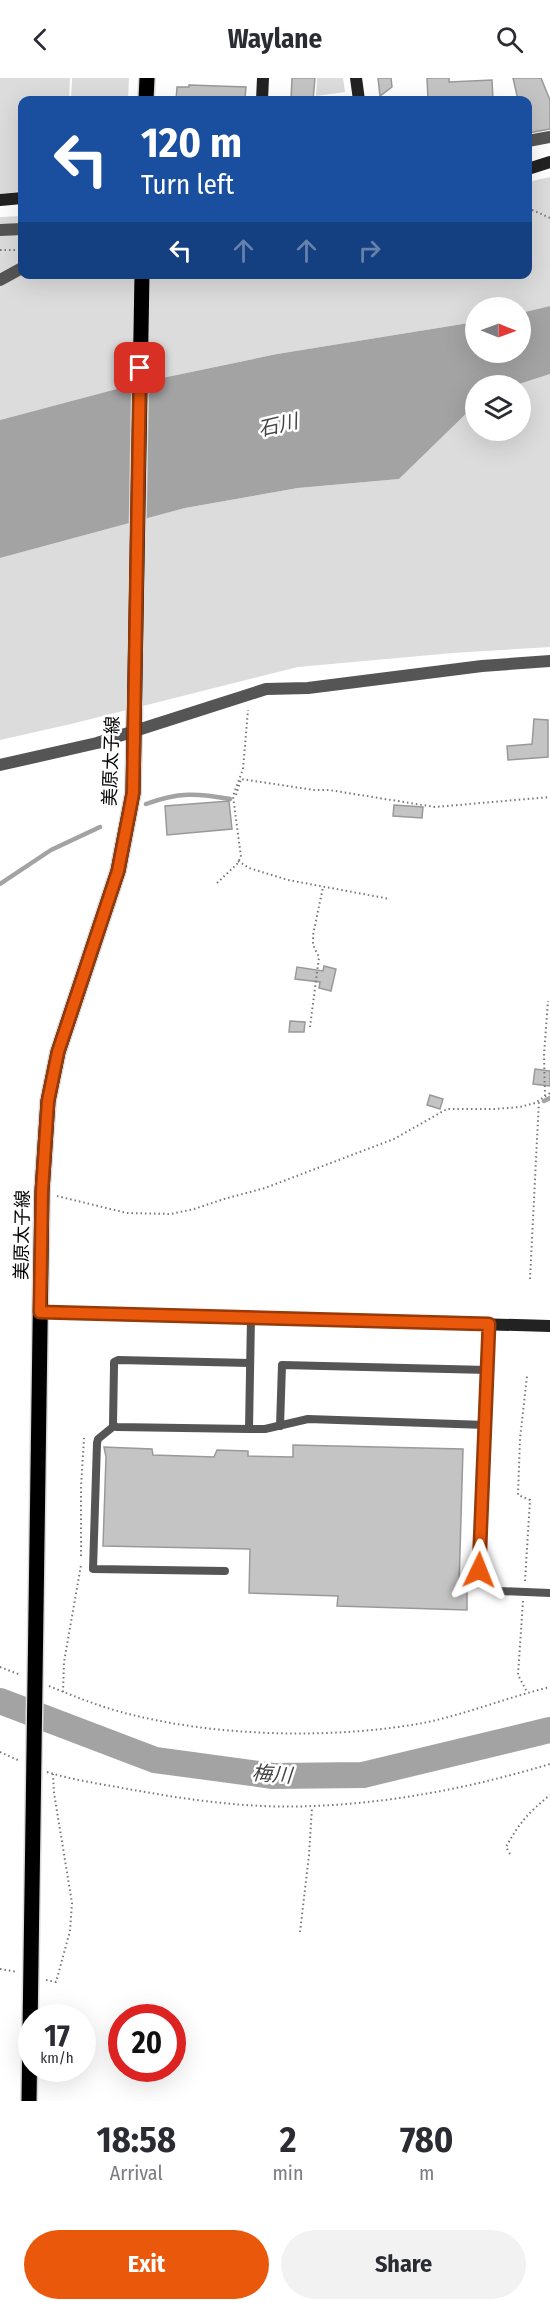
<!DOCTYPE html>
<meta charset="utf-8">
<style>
body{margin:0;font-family:"Fira Sans Condensed","Noto Sans JP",sans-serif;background:#f2f2f3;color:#2b2b33;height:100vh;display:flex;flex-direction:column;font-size:22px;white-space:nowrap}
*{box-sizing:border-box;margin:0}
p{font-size:20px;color:#7c7c81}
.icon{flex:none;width:33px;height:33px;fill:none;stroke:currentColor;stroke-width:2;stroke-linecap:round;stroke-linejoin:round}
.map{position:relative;height:2023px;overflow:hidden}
.side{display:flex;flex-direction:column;background:#fff;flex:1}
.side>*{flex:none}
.top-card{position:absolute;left:18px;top:18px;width:514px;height:183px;border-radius:12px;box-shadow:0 6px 24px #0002;background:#1a4fa0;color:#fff;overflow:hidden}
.needle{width:39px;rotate:91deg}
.tools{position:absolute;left:465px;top:219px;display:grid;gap:12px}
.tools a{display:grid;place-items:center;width:66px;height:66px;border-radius:50%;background:#fff;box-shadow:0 6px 24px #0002;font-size:30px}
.speed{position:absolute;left:18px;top:1926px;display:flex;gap:12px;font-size:30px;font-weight:700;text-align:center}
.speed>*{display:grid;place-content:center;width:78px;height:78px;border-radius:50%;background:#fff;box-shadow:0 6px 24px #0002;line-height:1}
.speed small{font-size:15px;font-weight:400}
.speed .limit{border:9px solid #d22;background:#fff;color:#111}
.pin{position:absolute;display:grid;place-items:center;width:51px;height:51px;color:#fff;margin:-26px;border-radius:12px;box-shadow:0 3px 9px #0006}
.me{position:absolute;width:66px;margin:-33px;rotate:2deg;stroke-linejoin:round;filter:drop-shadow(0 0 4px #0008)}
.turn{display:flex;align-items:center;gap:21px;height:126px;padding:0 24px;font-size:27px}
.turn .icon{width:78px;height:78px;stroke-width:2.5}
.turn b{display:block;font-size:42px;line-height:51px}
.lanes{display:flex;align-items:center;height:57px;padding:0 24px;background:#0003;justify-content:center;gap:30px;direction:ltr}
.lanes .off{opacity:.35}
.eta{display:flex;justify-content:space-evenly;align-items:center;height:102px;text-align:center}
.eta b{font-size:36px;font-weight:700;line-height:42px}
.primary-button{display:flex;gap:12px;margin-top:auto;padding:12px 24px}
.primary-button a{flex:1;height:69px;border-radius:36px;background:#ea580c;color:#fff;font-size:24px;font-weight:700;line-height:69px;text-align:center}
.primary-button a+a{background:#f2f2f3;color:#2b2b33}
header{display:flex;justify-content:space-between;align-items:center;height:78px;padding:0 24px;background:#fff;font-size:27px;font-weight:700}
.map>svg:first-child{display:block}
</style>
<header><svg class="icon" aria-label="back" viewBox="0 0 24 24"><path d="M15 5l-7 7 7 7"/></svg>Waylane<svg class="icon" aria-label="search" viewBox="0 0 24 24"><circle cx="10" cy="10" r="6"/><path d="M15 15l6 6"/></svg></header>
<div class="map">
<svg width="550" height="2023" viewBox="0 0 550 2023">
<rect width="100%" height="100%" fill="#fff"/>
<!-- green -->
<path fill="#dcdcdc" d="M 0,0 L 70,0 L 69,22 L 22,22 L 22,113 L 0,116 Z
M 72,0 L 129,0 L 128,22 L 71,22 Z
M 317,0 L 343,0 L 345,14 L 316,18 Z
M 550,99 L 550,228 L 521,235 L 520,230 L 476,230 L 475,244 L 277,276 L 143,304 L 0,342 L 0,139 L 22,138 L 22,196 L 528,196 L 528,104 Z
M 550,296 L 550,569 L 453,575 L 298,589 L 71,646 L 0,662 L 0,480 L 185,430 L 298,410 L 399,401 L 475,327 L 476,352 L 520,352 L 520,308 L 516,307 Z"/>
<!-- water -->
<path fill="#a3a3a3" d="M 550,228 L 550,296 L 516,307 L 476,308 L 475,327 L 399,401 L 298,410 L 185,430 L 0,480 L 0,342 L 143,304 L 277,276 L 475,244 L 476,274 L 520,274 L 521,235 Z"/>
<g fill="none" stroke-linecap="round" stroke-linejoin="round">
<!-- stream -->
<path stroke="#a3a3a3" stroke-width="4.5" d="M 146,726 C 178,714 197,715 230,721
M 0,806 L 51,772 L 100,749
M 544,1023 L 550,1020"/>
<!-- river -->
<path stroke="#a3a3a3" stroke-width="26" d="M 0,1623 L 155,1682 L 273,1698 L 363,1697 L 550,1652"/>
</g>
<!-- building -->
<path fill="#c4c4c4" stroke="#999" stroke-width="1.5" d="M 292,0 L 315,0 L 313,22 L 291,22 Z
M 378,0 L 391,0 L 392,9 L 380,18 Z
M 427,0 L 449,0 L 449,4 L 492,2 L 493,22 L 428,22 Z
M 513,0 L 541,0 L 550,22 L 550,51 L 528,55 L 528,22 L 518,22 Z
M 189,7 L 246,9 L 245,20 L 226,19 L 226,22 L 176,22 L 177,9 L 189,9 Z
M 534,641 L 548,642 L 548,679 L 508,682 L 507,668 L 532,666 Z
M 229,723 L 232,751 L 167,757 L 165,728 Z
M 394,727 L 423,729 L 422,740 L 393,738 Z
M 324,888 L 336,891 L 331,913 L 319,910 L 320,904 L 295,901 L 297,889 L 323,893 Z
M 290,943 L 305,944 L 304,954 L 289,954 Z
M 535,991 L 550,993 L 550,1008 L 533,1006 Z
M 430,1017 L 443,1021 L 440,1031 L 427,1027 Z
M 293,1367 L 463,1371 L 459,1508 L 467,1509 L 467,1532 L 337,1528 L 338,1518 L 249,1515 L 250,1471 L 103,1468 L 106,1379 L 104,1369 L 152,1371 L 153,1377 L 214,1379 L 217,1372 L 248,1373 L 248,1378 L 293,1379 Z"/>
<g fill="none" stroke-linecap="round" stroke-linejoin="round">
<defs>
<path id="primary" d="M 146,22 L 147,0
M 29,2023 L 42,1113 L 48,1023 L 58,974 L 118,793 L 133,715 L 142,196"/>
</defs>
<!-- primary casing -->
<use href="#primary" stroke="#dbdbdb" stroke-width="18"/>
<!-- path -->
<path stroke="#777" stroke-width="2" stroke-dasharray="1.5 3" stroke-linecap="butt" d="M 528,130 L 550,140
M 0,172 L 22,172
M 236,717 L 241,701 L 314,712 L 329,712 L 435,729 L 550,719
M 238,783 L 249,790 L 288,802 L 390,821
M 217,805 L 237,786 L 241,779 L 233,718 L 243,691 L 248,632
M 310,949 L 319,879 L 313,867 L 313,857 L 323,809
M 545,1018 L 544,977 L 548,923
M 57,1118 L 127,1135 L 171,1136 L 194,1131 L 224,1121 L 265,1110 L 394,1061 L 447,1031 L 494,1031 L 520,1029 L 535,1025 L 550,1015
M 530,1201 L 539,1022
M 81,1478 L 81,1409 L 84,1360
M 525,1503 L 530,1422 L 518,1417 L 520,1361 L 527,1298
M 523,1523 L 518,1597 L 527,1614
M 0,1589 L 21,1597
M 49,1608 C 73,1618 96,1627 121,1634 C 213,1659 335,1662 428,1644 C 469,1635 509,1619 550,1609
M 63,1614 L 64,1584 L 81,1487
M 0,1674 L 20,1683
M 47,1694 C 73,1702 101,1706 128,1711 C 188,1722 252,1731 313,1728 C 394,1725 473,1709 550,1686
M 510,1776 L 506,1769 C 519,1745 529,1734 550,1717
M 300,1854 L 309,1777 L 312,1729
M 0,1891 L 17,1894
M 46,1902 L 56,1904 L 70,1853 L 72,1825 L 54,1715 L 53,1696"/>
<!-- lane -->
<path stroke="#555" stroke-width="8" d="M 251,1239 L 249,1351 L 265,1351 L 308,1341 L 486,1347
M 489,1246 L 479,1492 L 486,1503 L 499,1513 L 550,1515
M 114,1348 L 98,1361 L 97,1365 L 93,1491 L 225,1493
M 280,1348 L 282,1287 L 488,1292
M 249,1351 L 116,1349 L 113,1346 L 114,1288 L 114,1284 L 118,1282 L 250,1285"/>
<!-- street -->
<path stroke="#555" stroke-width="12" d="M 528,63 L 550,59
M 0,152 L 22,151
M 0,202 L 22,190
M 0,687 L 97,665 L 266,611 L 308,610 L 482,588 L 550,583"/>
<!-- secondary -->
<path stroke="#222" stroke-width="12" d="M 356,0 L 359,22
M 262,22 L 263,0
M 528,91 L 550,84
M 0,122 L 22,120
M 40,1234 L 550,1248"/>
<!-- primary -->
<use href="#primary" stroke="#000" stroke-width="15"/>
</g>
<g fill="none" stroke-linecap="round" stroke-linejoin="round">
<defs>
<path id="route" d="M 140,290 L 133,715 L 118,793 L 58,974 L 48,1023 L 42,1113 L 40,1234 L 489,1246 L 479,1492"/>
</defs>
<!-- route casing -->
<use href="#route" stroke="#983908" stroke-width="15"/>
<!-- route -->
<use href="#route" stroke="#ea580c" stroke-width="10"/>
</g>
<g text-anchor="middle" stroke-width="5" stroke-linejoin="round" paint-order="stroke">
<!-- street labels -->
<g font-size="18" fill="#000" stroke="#fff">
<text transform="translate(111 683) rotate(-88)" y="6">美原太子線</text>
<text transform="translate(22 1157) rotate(-89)" y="6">美原太子線</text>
</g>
<!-- water labels -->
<g font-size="20" font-style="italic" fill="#444" stroke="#fff">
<text transform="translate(278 347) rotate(-13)" y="7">石川</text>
<text transform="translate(272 1696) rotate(4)" y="7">梅川</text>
</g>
</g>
</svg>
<div class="tools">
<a><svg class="needle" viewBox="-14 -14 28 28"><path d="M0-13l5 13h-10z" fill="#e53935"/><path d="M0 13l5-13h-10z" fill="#7c7c81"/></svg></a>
<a><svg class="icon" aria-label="layers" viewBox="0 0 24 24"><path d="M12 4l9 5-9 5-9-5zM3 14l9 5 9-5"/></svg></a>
</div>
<div class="speed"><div>17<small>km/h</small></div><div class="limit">20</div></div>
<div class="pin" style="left:140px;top:290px;background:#d93025"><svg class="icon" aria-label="arrive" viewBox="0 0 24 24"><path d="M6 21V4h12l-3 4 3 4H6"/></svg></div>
<svg class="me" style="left:479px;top:1492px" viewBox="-20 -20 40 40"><path d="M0-17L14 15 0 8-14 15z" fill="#ea580c" stroke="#fff" stroke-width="4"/></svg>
<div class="top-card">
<div class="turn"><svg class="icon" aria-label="left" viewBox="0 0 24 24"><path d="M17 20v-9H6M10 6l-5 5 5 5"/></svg><div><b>120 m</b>Turn left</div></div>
<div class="lanes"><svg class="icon" aria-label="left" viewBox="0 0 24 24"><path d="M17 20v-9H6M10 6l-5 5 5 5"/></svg><svg class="icon off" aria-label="ahead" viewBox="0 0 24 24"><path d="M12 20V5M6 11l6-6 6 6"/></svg><svg class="icon off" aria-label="ahead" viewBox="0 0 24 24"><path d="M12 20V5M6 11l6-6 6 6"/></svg><svg class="icon off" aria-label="right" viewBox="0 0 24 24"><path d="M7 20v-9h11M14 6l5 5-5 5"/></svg></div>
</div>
</div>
<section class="side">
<div class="eta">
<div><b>18:58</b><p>Arrival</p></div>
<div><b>2</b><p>min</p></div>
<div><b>780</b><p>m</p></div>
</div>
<div class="primary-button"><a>Exit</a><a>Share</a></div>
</section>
